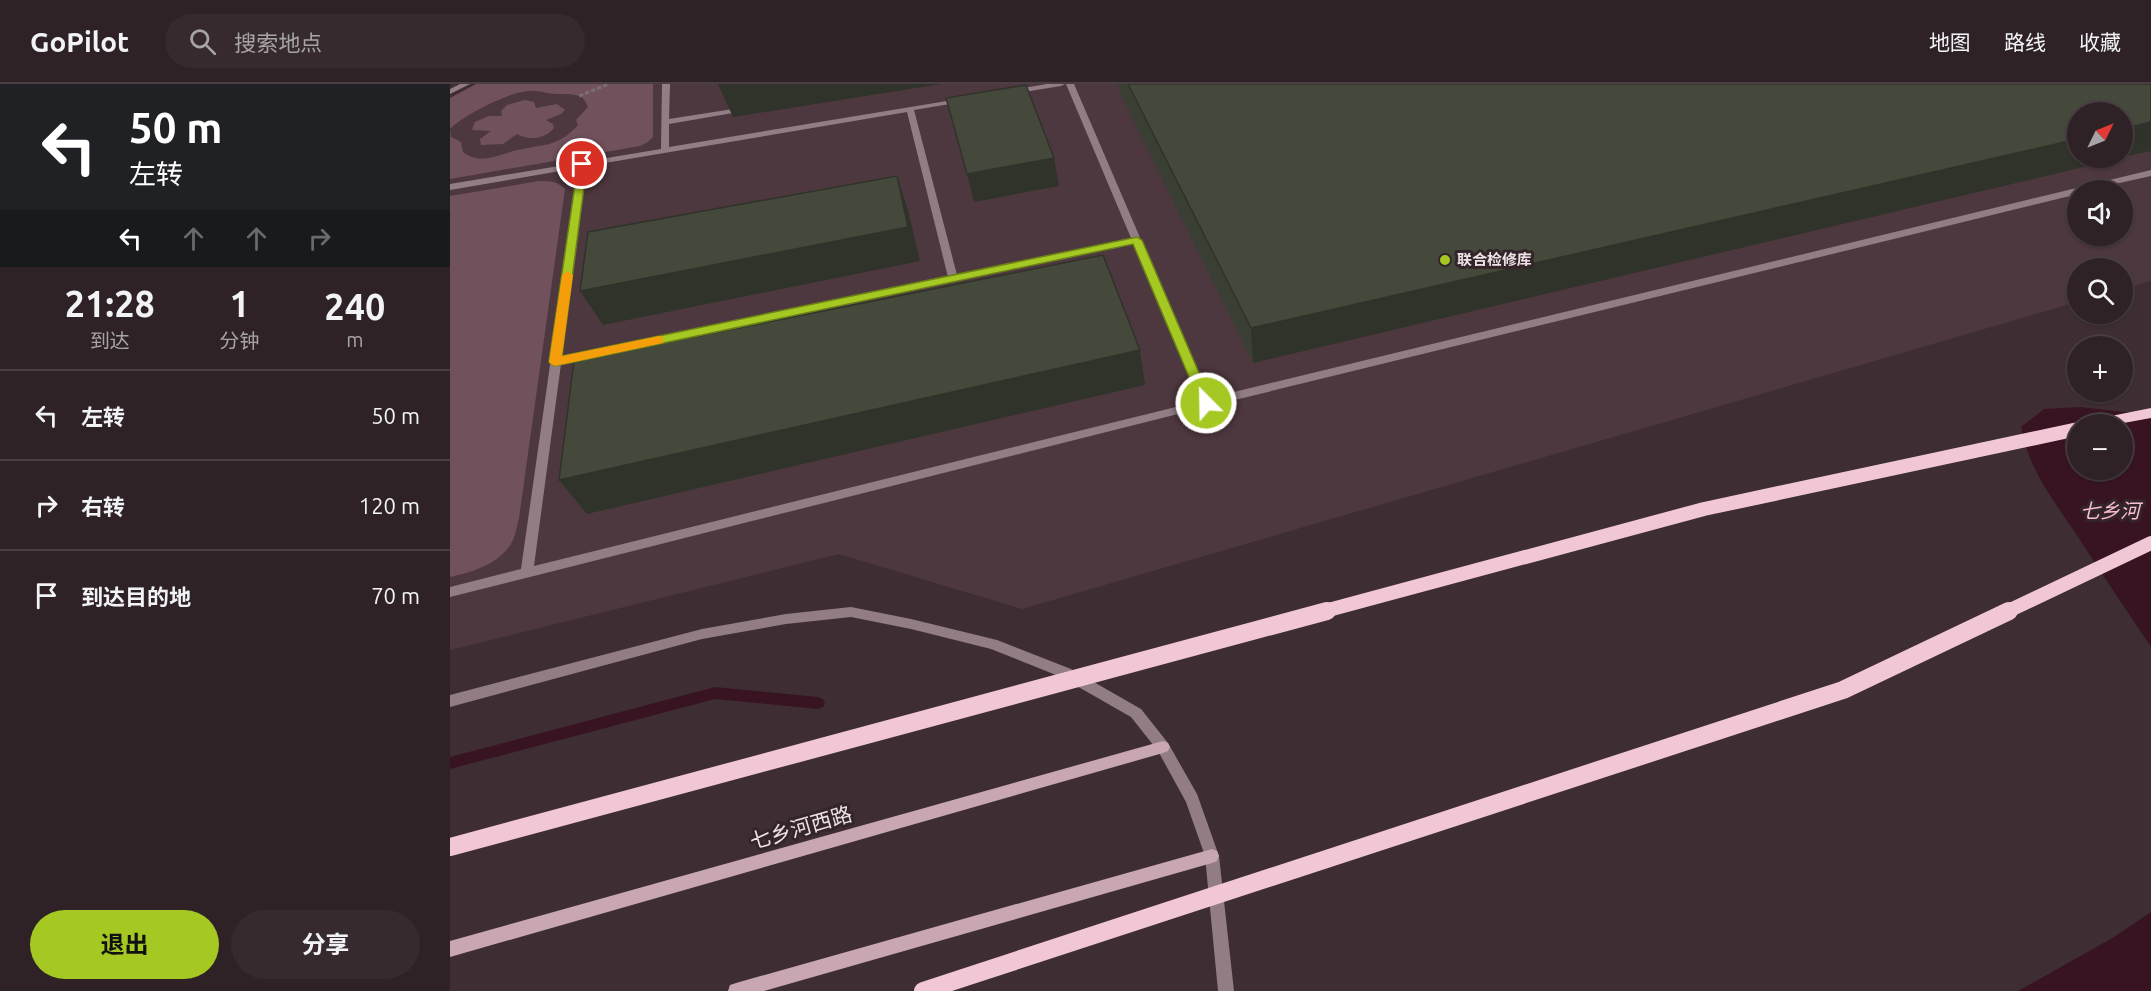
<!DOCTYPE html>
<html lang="zh">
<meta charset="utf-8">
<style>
body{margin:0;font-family:Ubuntu,"Noto Sans SC",sans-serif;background:#362a2f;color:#f1f3f6;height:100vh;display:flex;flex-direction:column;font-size:22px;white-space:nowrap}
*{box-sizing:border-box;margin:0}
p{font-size:20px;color:#a7a4a7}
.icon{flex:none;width:33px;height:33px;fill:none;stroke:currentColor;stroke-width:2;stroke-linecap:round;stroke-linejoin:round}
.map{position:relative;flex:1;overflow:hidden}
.drawer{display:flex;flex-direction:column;background:#2e2227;width:450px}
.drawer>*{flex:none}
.top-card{background:#202124;color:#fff;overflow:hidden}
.needle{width:39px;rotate:47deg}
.controls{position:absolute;left:1617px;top:18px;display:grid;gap:12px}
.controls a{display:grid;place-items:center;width:66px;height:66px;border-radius:50%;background:#2e2227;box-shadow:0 2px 4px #0004,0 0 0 2px #493f44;font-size:30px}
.pin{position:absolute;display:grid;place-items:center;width:51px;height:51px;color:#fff;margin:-26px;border:3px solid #fff;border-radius:50%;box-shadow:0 2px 6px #0007}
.me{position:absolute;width:66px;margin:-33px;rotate:337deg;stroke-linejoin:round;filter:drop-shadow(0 0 4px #0008)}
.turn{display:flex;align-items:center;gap:21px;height:126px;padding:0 30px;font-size:27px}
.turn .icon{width:78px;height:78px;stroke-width:2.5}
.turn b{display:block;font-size:42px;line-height:51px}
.lanes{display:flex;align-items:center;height:57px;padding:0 30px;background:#0003;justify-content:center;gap:30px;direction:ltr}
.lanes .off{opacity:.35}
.eta{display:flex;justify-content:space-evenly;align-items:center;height:102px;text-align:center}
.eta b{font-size:36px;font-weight:700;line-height:42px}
.primary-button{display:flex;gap:12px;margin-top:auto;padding:12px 30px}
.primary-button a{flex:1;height:69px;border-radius:36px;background:#a5c823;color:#111;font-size:24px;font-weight:700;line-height:69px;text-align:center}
.primary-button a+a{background:#362a2f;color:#f1f3f6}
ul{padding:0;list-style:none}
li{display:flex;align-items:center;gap:18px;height:90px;padding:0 30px;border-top:2px solid #493f44}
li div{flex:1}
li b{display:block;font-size:22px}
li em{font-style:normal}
header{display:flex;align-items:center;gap:36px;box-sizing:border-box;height:84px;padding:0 30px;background:#2e2227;border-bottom:2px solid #493f44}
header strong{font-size:28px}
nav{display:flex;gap:33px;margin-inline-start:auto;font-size:21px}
.search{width:420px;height:54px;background:#362a2f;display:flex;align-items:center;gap:15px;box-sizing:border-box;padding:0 21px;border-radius:33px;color:#a7a4a7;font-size:22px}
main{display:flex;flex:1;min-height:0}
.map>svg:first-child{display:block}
</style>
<header>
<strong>GoPilot</strong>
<div class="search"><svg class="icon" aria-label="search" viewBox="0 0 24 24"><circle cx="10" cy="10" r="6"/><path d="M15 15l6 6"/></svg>搜索地点</div>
<nav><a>地图</a><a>路线</a><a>收藏</a></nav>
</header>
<main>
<section class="drawer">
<div class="top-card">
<div class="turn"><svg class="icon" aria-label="left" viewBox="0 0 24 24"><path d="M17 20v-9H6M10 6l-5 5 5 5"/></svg><div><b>50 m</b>左转</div></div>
<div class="lanes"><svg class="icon" aria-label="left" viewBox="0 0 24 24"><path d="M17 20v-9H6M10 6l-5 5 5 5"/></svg><svg class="icon off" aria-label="ahead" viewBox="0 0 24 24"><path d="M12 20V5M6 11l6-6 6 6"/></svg><svg class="icon off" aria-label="ahead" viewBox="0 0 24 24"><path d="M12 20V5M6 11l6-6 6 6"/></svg><svg class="icon off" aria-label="right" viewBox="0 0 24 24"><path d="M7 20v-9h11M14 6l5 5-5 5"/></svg></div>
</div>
<div class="eta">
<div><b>21:28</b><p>到达</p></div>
<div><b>1</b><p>分钟</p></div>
<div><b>240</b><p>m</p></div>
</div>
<ul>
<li><svg class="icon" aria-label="left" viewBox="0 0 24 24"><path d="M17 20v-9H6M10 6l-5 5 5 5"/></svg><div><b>左转</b></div><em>50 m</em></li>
<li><svg class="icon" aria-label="right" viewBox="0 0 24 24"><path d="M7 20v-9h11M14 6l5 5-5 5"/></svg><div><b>右转</b></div><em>120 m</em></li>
<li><svg class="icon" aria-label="arrive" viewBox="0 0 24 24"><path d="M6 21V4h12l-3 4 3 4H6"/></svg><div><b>到达目的地</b></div><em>70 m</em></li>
</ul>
<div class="primary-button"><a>退出</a><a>分享</a></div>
</section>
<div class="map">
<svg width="1701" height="907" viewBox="0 0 1701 907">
<rect width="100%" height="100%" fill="#3e2e34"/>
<!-- built -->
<path fill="#4e383f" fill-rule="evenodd" d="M 37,0 L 1701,0 L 1701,197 L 1673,205 L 1672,184 L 1628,184 L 1627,218 L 572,525 L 389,470 L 0,566 L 0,20 ZM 1628,28 L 1672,28 L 1672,74 L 1628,74 ZM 1628,106 L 1672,106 L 1672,152 L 1628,152 Z"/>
<!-- green -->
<path fill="#71515c" d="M 26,0 L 203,0 L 203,53 L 198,58 L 190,62 L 0,95 L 0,47 L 1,53 L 11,58 L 13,68 C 31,83 52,68 72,65 C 97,60 109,62 128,41 L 126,36 L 138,23 C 134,8 119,10 107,10 C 97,10 89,6 79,7 C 59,8 13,31 0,45 L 0,14 Z
M 75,16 L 84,18 L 86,24 L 107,20 L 115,26 L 111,30 L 96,36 L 103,40 L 104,44 C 95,55 79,57 67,50 L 53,60 L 31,61 L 30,55 L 41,47 L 22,46 L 25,38 L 39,32 L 52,32 L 51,27 L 57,21 Z
M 89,97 C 100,97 107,97 115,105 L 69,434 C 67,441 66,451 62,458 C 50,480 23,488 0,493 L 0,112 Z"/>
<!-- water -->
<path fill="#381423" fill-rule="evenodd" d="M 1630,323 L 1701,331 L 1701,563 C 1677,527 1653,492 1630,456 C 1607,421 1578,386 1571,343 L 1594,325 ZM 1628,340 L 1672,340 L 1672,386 L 1628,386 Z
M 1701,828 L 1701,907 L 1568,907 L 1664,853 Z"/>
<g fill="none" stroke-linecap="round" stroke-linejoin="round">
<!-- stream -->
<path fill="#381423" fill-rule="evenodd" d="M 265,603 L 368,613 L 373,615 L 375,619 L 373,623 L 368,625 L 265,615 L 0,685 L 0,673 Z"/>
<!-- path -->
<path stroke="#7b6d72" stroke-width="3" stroke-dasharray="4.5 2" stroke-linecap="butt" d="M 129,12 L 159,0"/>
<!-- service -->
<path fill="#927d84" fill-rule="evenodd" d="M 212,0 L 220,0 L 219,35 L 283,25 L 287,27 L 283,29 L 219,40 L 219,63 L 515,14 L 516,16 L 512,18 L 464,26 L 507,191 L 681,154 L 616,0 L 624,0 L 759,314 L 1701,86 L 1701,92 L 1638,106 L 1628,106 L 1628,110 L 756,323 L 0,513 L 0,503 L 71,485 L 128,84 L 0,106 L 0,100 L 211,65 ZM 457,28 L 498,193 L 112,273 L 137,82 ZM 683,160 L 750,317 L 84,482 L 111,280 Z
M 597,0 L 615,0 L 611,2 L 562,10 L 558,8 L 562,6 Z"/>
<!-- minor -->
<path fill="#927d84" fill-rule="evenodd" d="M 10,0 L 20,0 L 0,10 L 0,5 Z
M 401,523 L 461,535 L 547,556 L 621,585 L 691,625 L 718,659 L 747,710 L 769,772 L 784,907 L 768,907 L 755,772 L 736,718 L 708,667 L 681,633 L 611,593 L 541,565 L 461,545 L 401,533 L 336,540 L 252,555 L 0,623 L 0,611 L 252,545 L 336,530 Z"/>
<!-- secondary -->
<path fill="#c8a7b2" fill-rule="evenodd" d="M 713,657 L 718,659 L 720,663 L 718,667 L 713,669 L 0,873 L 0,857 Z
M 762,765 L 767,767 L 769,772 L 767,777 L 762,779 L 314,907 L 278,907 L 280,901 L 286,899 Z"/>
<!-- primary -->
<path fill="#f2c7d5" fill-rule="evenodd" d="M 1701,324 L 1701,334 L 1668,340 L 1639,340 L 1646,335 Z"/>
<!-- primary-bridge-far1 -->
<path stroke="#f2c7d5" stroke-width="14" d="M 871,528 L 1254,425 L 1628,345
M 1556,528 L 1701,459"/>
<!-- primary-bridge -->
<path stroke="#f2c7d5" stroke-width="18" d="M 0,763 L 877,527
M 473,907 L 1393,606 L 1559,527"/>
</g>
<!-- wall -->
<path fill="#3a3f33" d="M 668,0 L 1701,0 L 1701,67 L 1672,73 L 1672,28 L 803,279 L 669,7 Z"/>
<!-- shaded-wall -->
<path fill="#303329" d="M 268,0 L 491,0 L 283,33 Z
M 1701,38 L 1701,67 L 1672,73 L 1672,45 Z
M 1628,55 L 1628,74 L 1672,74 L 803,279 L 801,244 Z
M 604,74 L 609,102 L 524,118 L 517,90 Z
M 447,92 L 458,126 L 470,177 L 153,241 L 130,207 Z
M 690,266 L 695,301 L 137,430 L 109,396 Z"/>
<!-- building -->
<path fill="#44493b" stroke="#303329" stroke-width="1.5" d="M 678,0 L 1701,0 L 1701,38 L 1672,45 L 1672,28 L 1628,28 L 1628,55 L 801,244 Z
M 576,1 L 604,74 L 517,90 L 496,14 Z
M 447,92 L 458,143 L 130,207 L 138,148 Z
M 653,171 L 690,266 L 109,396 L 124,277 Z"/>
<!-- route -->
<path fill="#a5c823" stroke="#6b8217" stroke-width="1.5" d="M 132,77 L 137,80 L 112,272 L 687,153 L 692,156 L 762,319 L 756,323 L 750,319 L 683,160 L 105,282 L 101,280 L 99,278 L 128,80 Z"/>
<!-- slow -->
<path fill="#f59e0b" d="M 117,187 L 123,191 L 112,272 L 209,252 L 213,253 L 213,259 L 105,282 L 101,280 L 99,278 L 112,191 Z"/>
<!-- markers -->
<circle fill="#a5c823" stroke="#33252a" stroke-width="2" cx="995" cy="176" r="6"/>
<g text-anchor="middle" stroke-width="6" stroke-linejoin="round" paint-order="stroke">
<!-- far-poi labels -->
<g font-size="15" font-weight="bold" fill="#ece2e5" stroke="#33252a" text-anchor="start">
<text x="1007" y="181">联合检修库</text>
</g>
<!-- water labels -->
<g font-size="20" font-style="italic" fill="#fabfd3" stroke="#33252a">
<text x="1660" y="434">七乡河</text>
</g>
<!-- near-street labels -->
<g font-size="21" fill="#ece2e5" stroke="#33252a">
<text transform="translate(351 744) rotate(-16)" y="7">七乡河西路</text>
</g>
</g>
</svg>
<div class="controls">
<a><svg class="needle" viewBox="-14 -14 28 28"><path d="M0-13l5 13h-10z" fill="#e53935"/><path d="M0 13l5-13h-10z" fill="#a7a4a7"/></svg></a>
<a><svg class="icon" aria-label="sound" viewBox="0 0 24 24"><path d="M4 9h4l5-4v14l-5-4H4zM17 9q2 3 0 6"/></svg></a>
<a><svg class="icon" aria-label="search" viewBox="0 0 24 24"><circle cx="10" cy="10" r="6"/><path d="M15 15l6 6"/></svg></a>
<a>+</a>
<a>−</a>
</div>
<div class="pin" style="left:132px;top:80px;background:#d93025"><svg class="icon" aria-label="arrive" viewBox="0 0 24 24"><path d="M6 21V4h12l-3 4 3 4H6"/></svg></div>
<svg class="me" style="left:756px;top:319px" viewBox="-20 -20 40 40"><circle r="17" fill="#a5c823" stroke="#fff" stroke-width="3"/><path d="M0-11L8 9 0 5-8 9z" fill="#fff"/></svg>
</div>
</main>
